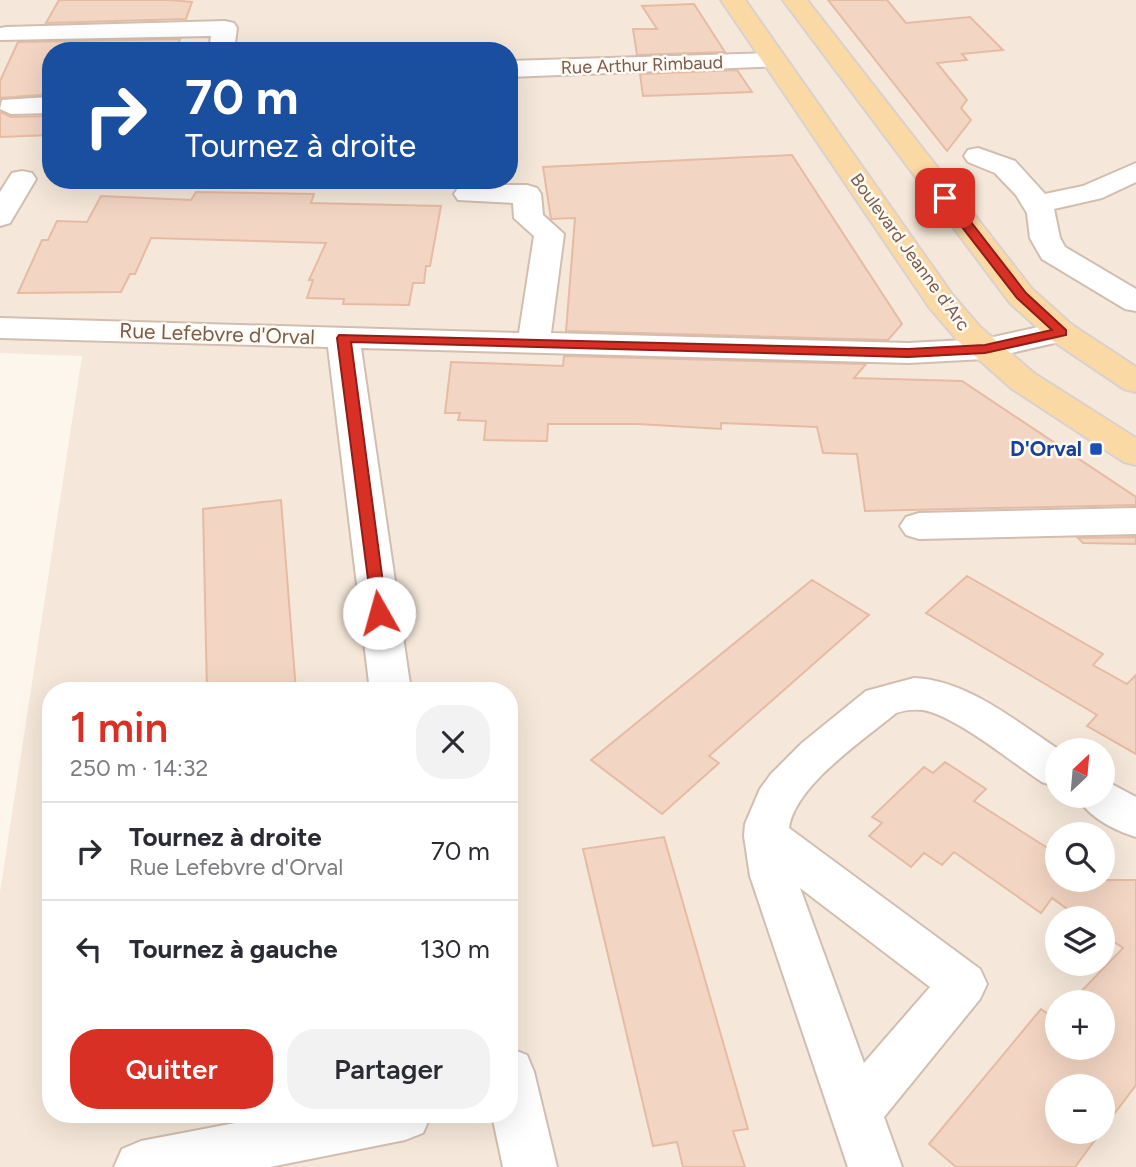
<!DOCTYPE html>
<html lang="fr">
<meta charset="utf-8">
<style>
body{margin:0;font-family:Figtree,sans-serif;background:#f2f2f3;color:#2b2b33;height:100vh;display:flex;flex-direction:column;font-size:26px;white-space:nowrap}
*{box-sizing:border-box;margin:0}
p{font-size:23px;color:#7c7c81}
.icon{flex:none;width:38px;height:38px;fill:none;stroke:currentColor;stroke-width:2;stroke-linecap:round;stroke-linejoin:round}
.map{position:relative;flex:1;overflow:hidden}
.side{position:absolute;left:42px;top:682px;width:476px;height:441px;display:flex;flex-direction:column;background:#fff;border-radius:28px;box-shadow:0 7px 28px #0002}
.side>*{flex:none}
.hud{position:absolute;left:42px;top:42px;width:476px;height:147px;border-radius:28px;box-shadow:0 7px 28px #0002;background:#1a4fa0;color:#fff;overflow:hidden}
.needle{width:46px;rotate:26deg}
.fabs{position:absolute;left:1045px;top:738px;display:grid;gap:14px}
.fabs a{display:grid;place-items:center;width:70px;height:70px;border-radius:50%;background:#fff;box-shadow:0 7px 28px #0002;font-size:35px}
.pin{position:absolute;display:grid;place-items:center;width:60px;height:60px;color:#fff;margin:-30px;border-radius:14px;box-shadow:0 4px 10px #0006}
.me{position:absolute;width:77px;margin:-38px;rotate:353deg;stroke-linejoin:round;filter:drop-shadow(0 0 5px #0008)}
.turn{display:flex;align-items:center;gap:24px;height:147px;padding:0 28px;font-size:32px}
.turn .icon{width:91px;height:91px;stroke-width:2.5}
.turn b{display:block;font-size:49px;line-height:60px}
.round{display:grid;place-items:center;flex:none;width:74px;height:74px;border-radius:28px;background:#f2f2f3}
.overview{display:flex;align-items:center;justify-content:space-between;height:119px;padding:0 28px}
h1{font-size:42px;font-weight:600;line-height:52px;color:#d93025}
.button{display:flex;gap:14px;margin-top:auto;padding:14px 28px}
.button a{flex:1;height:80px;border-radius:28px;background:#d93025;color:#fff;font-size:28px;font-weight:600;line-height:80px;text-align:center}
.button a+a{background:#f2f2f3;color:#2b2b33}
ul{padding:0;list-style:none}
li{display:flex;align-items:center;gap:21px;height:98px;padding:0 28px;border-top:2px solid #e1e1e2}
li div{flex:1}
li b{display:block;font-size:26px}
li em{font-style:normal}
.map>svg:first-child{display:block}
</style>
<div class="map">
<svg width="1136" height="1167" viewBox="0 0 1136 1167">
<rect width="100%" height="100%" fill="#fdf6ec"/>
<!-- residential -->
<path fill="#f5e8da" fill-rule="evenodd" d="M 0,0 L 1136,0 L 1136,1167 L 0,1167 L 0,892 L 82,356 L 0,353 ZM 51,51 L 509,51 L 509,180 L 51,180 ZM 51,691 L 509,691 L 509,1115 L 51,1115 ZM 1057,751 L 1102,751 L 1102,796 L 1057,796 ZM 1057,835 L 1102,835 L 1102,880 L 1057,880 ZM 1057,919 L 1102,919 L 1102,964 L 1057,964 ZM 1057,1003 L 1102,1003 L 1102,1048 L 1057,1048 ZM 1057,1087 L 1102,1087 L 1102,1132 L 1057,1132 Z"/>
<!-- building -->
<path fill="#f3d5c3" stroke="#e6bba3" stroke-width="2" d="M 59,0 L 170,0 L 192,2 L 186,19 L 46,23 Z
M 828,0 L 887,0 L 906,23 L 970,17 L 1003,50 L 962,54 L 967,60 L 937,63 L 967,100 L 961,108 L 971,120 L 947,151 Z
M 694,4 L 725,52 L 637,55 L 633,29 L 657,29 L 642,6 Z
M 180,39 L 176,51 L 51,51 L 51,94 L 0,98 L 0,81 L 18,42 Z
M 737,70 L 752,92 L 643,96 L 640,74 Z
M 0,112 L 11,117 L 51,116 L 51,135 L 0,137 Z
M 792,155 L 902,324 L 888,340 L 566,331 L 575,218 L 551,219 L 543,167 Z
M 196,192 L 314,194 L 311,203 L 441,206 L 430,266 L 426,266 L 424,283 L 413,283 L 409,305 L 343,304 L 344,299 L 307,298 L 313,280 L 309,280 L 326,243 L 151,238 L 135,274 L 130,274 L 121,292 L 18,293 L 42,240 L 48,240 L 57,221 L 87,222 L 101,196 L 191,200 Z
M 564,356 L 866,364 L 854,378 L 962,381 L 1136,497 L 1136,505 L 865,511 L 857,454 L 823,453 L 817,427 L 721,423 L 721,429 L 638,424 L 548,424 L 547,441 L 484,440 L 486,421 L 458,420 L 460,413 L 445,413 L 451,362 L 563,366 Z
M 281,500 L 296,691 L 207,691 L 203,509 Z
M 1136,537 L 1136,544 L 1083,543 L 1078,538 Z
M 967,576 L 1103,654 L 1093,665 L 1127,684 L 1136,675 L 1136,754 L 1087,726 L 1097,715 L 926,613 Z
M 812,580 L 869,615 L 709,756 L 719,763 L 662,814 L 591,760 Z
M 945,762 L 986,789 L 974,801 L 1057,854 L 1057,880 L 1136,880 L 1136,1085 L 1102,1130 L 1102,1087 L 1057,1087 L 1057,1132 L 1101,1132 L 1075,1167 L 956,1167 L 929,1144 L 1041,1009 L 1055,1019 L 1057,1017 L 1057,1048 L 1102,1048 L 1102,1003 L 1070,1003 L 1123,948 L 1102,934 L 1102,919 L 1081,919 L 1052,898 L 1041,913 L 954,852 L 942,865 L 924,853 L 911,867 L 869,836 L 882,823 L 872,817 L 924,767 L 933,773 Z
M 664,837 L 748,1129 L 733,1131 L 745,1167 L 683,1167 L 677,1142 L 653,1146 L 583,849 Z"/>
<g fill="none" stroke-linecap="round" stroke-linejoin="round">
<defs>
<path id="minor" d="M 225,21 L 234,23 L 237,28 L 234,51 L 209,51 L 211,36 L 0,40 L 0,28 L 6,27 Z
M 774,53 L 783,56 L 787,61 L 783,66 L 509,77 L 509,61 Z
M 51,97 L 51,113 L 11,114 L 0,109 L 2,100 Z
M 978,148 L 1015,161 L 1045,194 L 1083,186 L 1136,163 L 1136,182 L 1102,198 L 1054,209 L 1060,238 L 1065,247 L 1136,289 L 1136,311 L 1125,309 L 1042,259 L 1030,238 L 1027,213 L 1016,195 L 995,173 L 968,162 L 964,156 L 968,150 Z
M 22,171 L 32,173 L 36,179 L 10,223 L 0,226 L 0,192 L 12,173 Z
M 468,185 L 527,185 L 537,188 L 541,194 L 543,215 L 564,234 L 551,333 L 908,343 L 985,339 L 1061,322 L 1072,325 L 1077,332 L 1072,339 L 985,359 L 908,363 L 361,348 L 411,691 L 370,691 L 328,347 L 0,338 L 0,318 L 519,333 L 534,236 L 514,218 L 513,203 L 458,200 L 454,194 L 458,188 Z
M 1136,508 L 1136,534 L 919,539 L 906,535 L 900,526 L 906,517 L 919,513 Z
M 914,678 C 968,680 1018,723 1061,751 L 1057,751 L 1057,787 L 1042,782 C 1013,763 956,716 923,710 C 914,709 904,710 896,713 C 864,740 795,785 789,828 L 980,969 L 987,984 L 980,999 L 884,1117 L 902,1167 L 848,1167 L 750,876 L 744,836 L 745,824 L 760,789 L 771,774 L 802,743 L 866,691 ZM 800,888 L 930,987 L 864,1063 Z
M 1102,779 L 1136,797 L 1136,837 C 1114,830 1088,817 1077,796 L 1102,796 Z
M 509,1048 L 527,1055 L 534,1072 L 557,1167 L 503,1167 L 492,1115 L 509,1115 Z
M 277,1115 L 431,1115 L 423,1133 L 405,1140 L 270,1167 L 114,1167 L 122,1149 L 141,1141 Z"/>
<path id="major" d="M 721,0 L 745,0 L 951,293 L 980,327 L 1035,374 L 1136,438 L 1136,465 L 1124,462 L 1011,388 L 958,341 L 929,307 Z
M 783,0 L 807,0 L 1032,289 L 1072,325 L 1136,367 L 1136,392 L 1124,389 L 1050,339 L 1010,303 Z"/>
</defs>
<!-- minor casing -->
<use href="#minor" stroke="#d1beb0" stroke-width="4"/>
<!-- major casing -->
<use href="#major" stroke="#dad1cd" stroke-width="4"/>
<!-- minor -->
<use href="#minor" fill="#fff" fill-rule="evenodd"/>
<!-- major -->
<use href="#major" fill="#fbd9a5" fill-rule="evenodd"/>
</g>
<!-- route -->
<path fill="#d93025" stroke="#8d1f18" stroke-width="2" d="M 941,195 L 950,195 L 1026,293 L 1066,330 L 1066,335 L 985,353 L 908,357 L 351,342 L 387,613 L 385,618 L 373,618 L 337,338 L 339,335 L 908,349 L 985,345 L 1052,330 L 1017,298 L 941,200 Z"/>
<!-- markers -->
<rect fill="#1a4fb4" stroke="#fffaf3" stroke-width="2.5" x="1089" y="442" width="14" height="14" rx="3.5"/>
<g text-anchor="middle" stroke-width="5" stroke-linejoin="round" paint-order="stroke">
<!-- far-street labels -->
<g font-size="18" fill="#7a5c4d" stroke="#fffaf3">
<text transform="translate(642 65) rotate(-2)" y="6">Rue Arthur Rimbaud</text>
<text transform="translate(910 252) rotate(54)" y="6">Boulevard Jeanne d'Arc</text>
</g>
<!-- street labels -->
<g font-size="21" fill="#7a5c4d" stroke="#fffaf3">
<text transform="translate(217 334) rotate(2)" y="7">Rue Lefebvre d'Orval</text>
</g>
<!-- transit labels -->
<g font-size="21" font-weight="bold" fill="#164399" stroke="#fffaf3" text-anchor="end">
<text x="1082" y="456">D'Orval</text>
</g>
</g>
</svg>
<div class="fabs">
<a><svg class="needle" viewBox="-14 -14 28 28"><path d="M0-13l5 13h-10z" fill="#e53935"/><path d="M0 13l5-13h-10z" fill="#7c7c81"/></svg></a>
<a><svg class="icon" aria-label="search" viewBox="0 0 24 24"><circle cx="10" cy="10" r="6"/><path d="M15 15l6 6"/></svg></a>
<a><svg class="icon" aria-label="layers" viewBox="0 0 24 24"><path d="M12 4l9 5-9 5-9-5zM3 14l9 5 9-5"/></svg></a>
<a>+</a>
<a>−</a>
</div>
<div class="pin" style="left:945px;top:198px;background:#d93025"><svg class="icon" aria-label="arrive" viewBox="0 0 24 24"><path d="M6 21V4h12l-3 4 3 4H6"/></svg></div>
<svg class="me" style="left:379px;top:613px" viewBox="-20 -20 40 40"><circle r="19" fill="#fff"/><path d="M0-13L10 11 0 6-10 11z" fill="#d93025"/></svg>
<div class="hud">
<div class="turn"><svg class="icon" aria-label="right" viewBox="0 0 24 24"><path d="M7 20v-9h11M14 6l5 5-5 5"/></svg><div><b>70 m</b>Tournez à droite</div></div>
</div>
<section class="side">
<div class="overview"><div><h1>1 min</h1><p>250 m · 14:32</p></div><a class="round"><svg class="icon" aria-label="close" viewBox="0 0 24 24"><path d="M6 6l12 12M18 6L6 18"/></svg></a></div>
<ul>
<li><svg class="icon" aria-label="right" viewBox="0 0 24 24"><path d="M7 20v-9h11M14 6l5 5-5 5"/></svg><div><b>Tournez à droite</b><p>Rue Lefebvre d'Orval</p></div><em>70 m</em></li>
<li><svg class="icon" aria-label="left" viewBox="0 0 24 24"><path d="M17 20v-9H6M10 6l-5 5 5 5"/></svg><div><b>Tournez à gauche</b></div><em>130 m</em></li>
</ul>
<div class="button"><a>Quitter</a><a>Partager</a></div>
</section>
</div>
